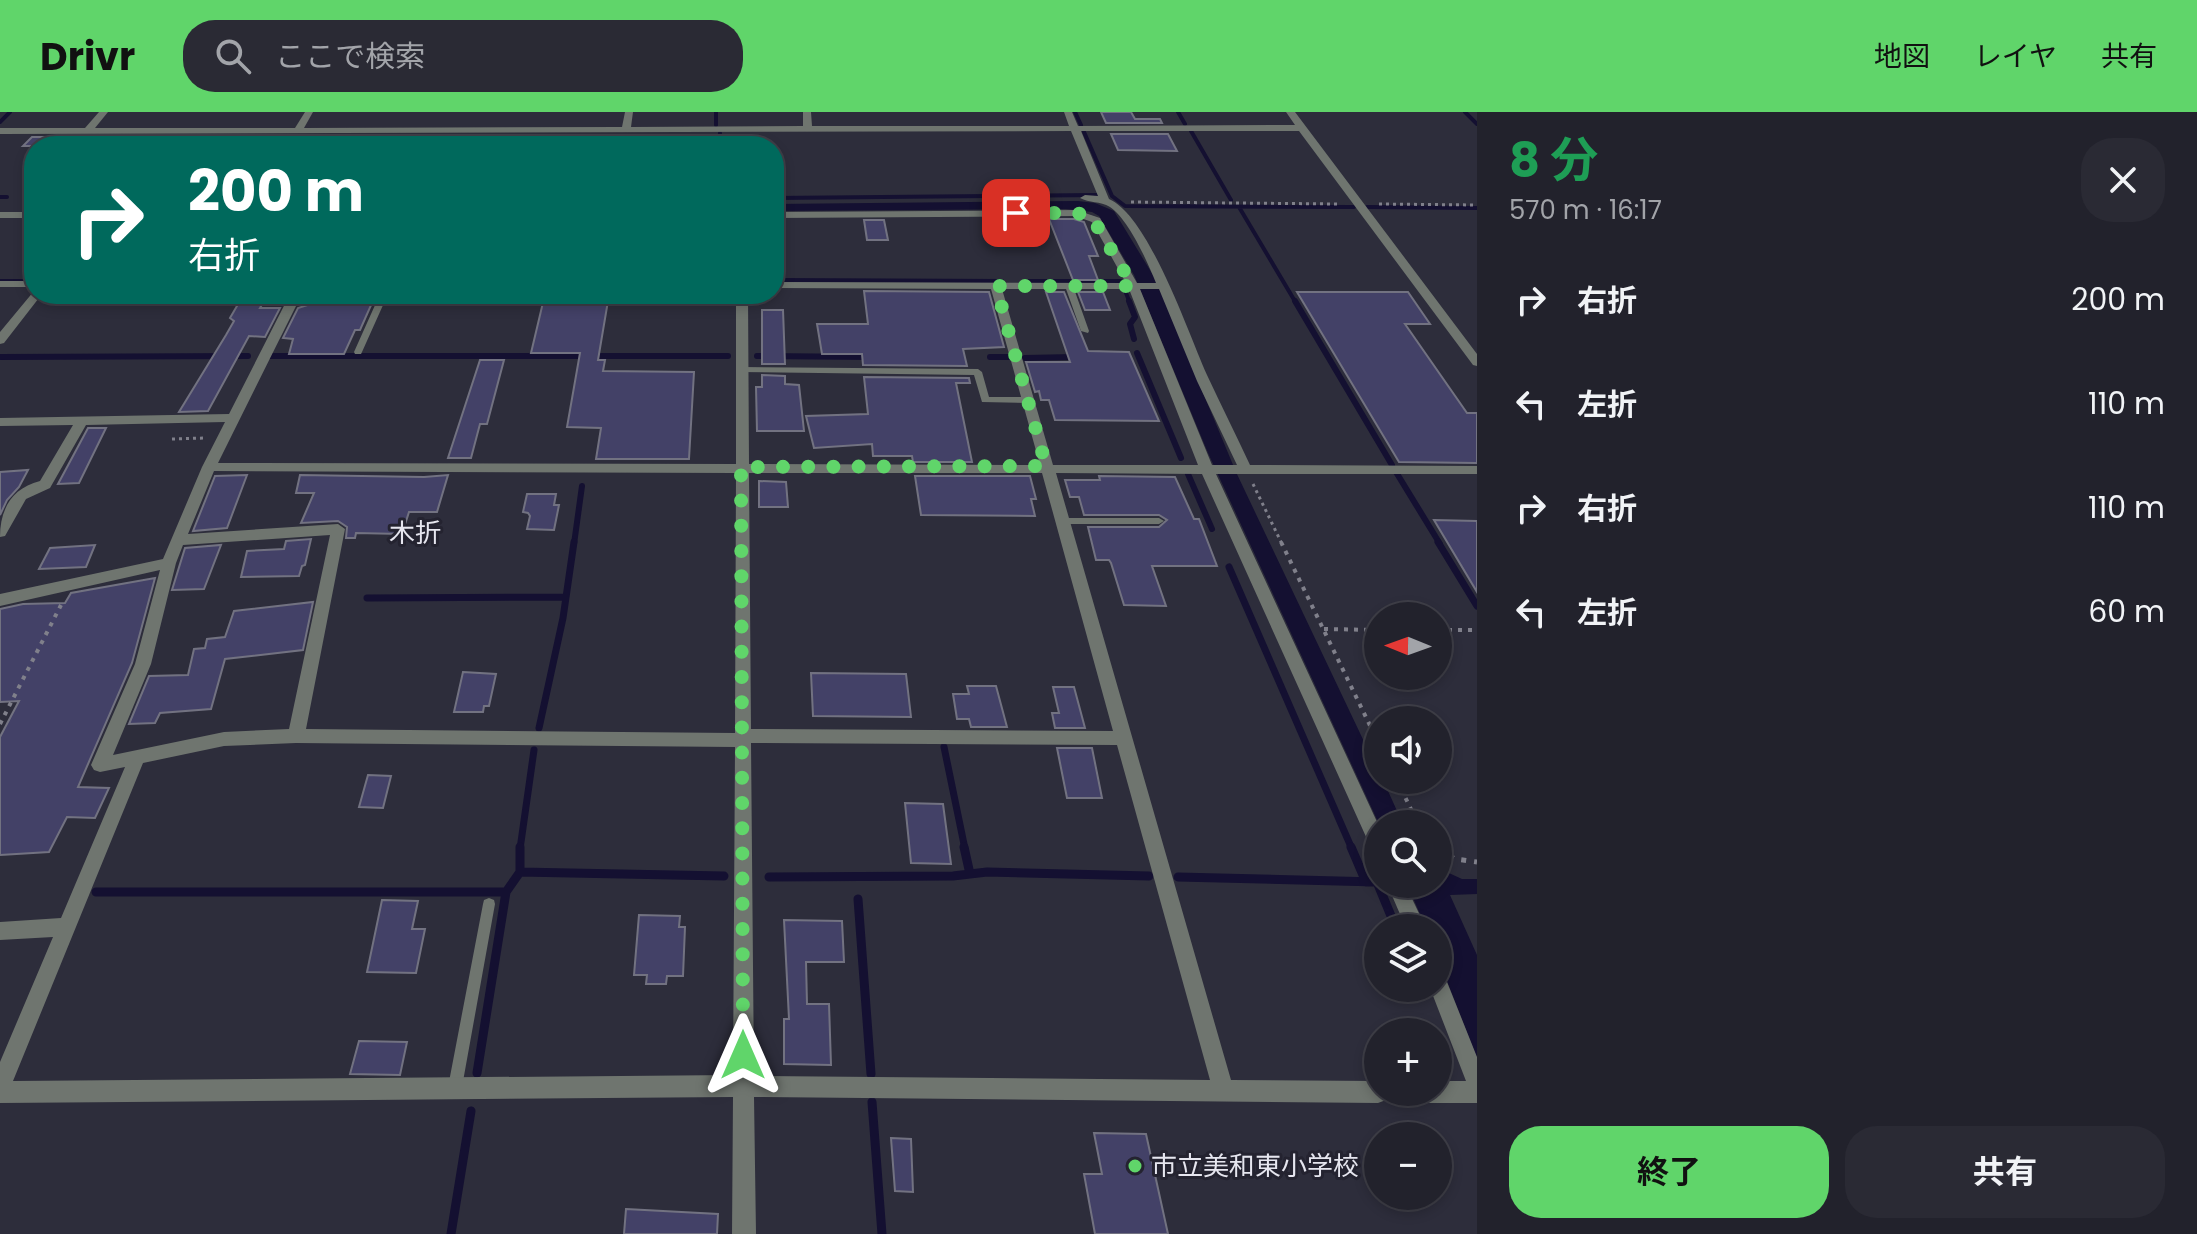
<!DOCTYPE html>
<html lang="ja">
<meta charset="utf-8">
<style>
body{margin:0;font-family:Poppins,"Noto Sans JP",sans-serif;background:#2a2a34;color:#f1f3f6;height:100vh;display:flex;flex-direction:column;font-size:30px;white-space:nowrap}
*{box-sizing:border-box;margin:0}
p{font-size:26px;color:#a2a4a9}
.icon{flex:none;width:44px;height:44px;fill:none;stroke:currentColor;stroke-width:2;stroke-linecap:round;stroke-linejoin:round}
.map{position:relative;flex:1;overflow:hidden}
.drawer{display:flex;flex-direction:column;background:#22222c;width:720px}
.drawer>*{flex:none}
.banner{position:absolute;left:24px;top:24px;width:760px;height:168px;border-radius:32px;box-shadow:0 4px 12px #0003,0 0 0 2px #3f3f48;background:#00695c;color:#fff;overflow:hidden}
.needle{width:52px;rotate:271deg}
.tools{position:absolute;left:1364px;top:490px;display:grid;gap:16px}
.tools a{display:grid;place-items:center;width:88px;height:88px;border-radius:50%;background:#22222c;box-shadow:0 4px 12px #0003,0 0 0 2px #3f3f48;font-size:40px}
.pin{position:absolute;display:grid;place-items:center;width:68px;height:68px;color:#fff;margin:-34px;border-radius:16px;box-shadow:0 4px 12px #0006}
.me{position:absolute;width:88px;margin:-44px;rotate:0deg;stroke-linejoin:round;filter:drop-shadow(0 0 6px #0008)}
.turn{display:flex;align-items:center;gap:28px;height:168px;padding:0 32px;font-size:36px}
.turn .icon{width:104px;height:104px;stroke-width:2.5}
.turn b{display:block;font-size:56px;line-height:68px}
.round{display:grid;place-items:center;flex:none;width:84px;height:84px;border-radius:32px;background:#2a2a34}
.head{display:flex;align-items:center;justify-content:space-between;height:136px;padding:0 32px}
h1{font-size:48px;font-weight:700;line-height:60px;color:#1e9e55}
.primary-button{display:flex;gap:16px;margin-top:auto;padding:16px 32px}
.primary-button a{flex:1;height:92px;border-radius:32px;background:#60d56a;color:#111;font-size:32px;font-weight:700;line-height:92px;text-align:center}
.primary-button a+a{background:#2a2a34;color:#f1f3f6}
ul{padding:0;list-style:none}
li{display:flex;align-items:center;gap:24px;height:104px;padding:0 32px}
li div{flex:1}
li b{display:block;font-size:30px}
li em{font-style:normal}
header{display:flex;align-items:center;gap:48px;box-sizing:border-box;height:112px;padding:0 40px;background:#60d56a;color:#111}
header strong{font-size:38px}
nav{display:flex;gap:44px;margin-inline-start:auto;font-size:28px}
.search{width:560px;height:72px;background:#2a2a34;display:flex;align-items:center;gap:20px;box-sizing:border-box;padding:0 28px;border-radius:32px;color:#a2a4a9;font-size:30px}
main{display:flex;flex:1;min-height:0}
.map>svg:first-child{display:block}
</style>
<header>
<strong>Drivr</strong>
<div class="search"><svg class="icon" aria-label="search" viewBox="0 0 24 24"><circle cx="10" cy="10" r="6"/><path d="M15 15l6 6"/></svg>ここで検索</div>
<nav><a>地図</a><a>レイヤ</a><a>共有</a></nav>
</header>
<main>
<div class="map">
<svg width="1477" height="1122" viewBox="0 0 1477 1122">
<rect width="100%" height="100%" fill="#2d2d3b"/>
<!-- water -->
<path fill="#141031" d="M 1078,89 L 1095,91 L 1114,99 L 1156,168 L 1236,360 L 1378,659 L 1378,668 L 1383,668 L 1403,712 L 1379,712 L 1208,341 L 1134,163 L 1099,104 L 1092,100 L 1066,97 L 774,99 L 774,92 Z
M 1438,756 L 1462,767 L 1477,767 L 1477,782 L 1450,783 L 1477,843 L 1477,946 L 1438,846 L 1438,816 L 1426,816 L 1407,772 L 1438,772 Z"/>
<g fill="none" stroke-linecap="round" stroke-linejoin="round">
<!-- stream-far3 -->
<path stroke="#141031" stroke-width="4" d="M 716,0 L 716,13
M 1075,0 L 1081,13
M 1178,0 L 1185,12
M 1465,0 L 1477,12
M 0,10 L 10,0
M 1191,19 L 1231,88
M 1084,20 L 1112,84 L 1125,94 L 1354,95
M 719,34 L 720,21
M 0,85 L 7,85
M 774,86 L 1099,83
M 1239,95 L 1296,191
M 1367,95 L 1477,96
M 774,168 L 1002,169
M 0,169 L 34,169
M 1028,169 L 1121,169
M 1124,176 L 1130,191"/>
<!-- stream-far2 -->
<path stroke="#141031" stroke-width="6" d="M 1129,189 L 1135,205 L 1130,212 L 1134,227
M 1295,189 L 1392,353
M 1137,241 L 1181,346
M 270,244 L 728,244
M 757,244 L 871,245
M 0,245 L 248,244
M 990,245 L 1012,245
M 1025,246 L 1074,245
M 1396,360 L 1440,432
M 1188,362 L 1212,417
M 574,432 L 582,374"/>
<!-- stream-far1 -->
<path stroke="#141031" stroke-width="7" d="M 1438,430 L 1477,494
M 1229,455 L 1352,737
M 367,486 L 565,485
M 539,616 L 563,506 L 574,430
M 944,635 L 965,737
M 520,737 L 534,638"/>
<!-- stream -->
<path stroke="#141031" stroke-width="9" d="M 964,735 L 970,762
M 1351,735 L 1366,770
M 520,760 L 520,735
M 769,765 L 953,764 L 987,760 L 1149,764
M 1178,765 L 1377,770 L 1396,816
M 96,780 L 506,780
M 858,787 L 871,962
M 477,961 L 506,780 L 520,760 L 724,764
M 872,990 L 882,1122
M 451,1122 L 471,999"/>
</g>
<!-- building -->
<path fill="#434167" stroke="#727281" stroke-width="2" d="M 1101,0 L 1131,0 L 1135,7 L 1160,7 L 1162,11 L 1106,11 Z
M 1111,22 L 1168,22 L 1177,39 L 1118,38 Z
M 32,25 L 71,25 L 63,34 L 23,34 Z
M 1049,107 L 1074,107 L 1084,110 L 1098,144 L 1089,144 L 1098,168 L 1073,168 Z
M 864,108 L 884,108 L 888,128 L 867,128 Z
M 864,179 L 989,180 L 1004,235 L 963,237 L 967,254 L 863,253 L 862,242 L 822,242 L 817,212 L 868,212 Z
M 1046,180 L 1064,180 L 1088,239 L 1129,240 L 1159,309 L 1055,308 L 1049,288 L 1041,288 L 1039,279 L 1035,280 L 1026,250 L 1070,250 Z
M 1078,180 L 1103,180 L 1110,198 L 1085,198 Z
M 1297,180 L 1408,180 L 1430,212 L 1405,212 L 1467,301 L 1477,301 L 1477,351 L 1399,350 Z
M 244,182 L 268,182 L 260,196 L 280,196 L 265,225 L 249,224 L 208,299 L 179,300 L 226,223 L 234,209 L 230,206 Z
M 316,182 L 376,182 L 360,218 L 355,218 L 344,242 L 289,242 L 293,227 L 283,226 L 298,196 L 311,192 Z
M 545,182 L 609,183 L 598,248 L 605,248 L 603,259 L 694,260 L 689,347 L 596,347 L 601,316 L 567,315 L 580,241 L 531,241 Z
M 762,198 L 783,198 L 785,252 L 762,252 Z
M 480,248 L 504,248 L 487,312 L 480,312 L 471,346 L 448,346 Z
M 762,263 L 785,264 L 785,272 L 799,273 L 804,319 L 757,319 L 756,275 L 762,275 Z
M 864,265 L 969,266 L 970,271 L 956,271 L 972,350 L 913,350 L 912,344 L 873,344 L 872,332 L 814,336 L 806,304 L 868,302 Z
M 88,316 L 106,316 L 79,371 L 58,372 Z
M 28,358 L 19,375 L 7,388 L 0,403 L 0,360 Z
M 247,363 L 227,416 L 193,419 L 215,364 Z
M 300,363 L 424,365 L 448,363 L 437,400 L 409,400 L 402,422 L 356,421 L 355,426 L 346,426 L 347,415 L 338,409 L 301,411 L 314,381 L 296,381 Z
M 915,364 L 1030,364 L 1036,387 L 1031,387 L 1035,404 L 921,403 Z
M 1099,364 L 1175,365 L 1194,407 L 1199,407 L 1217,454 L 1152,454 L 1166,494 L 1124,493 L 1111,451 L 1109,448 L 1096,448 L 1088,415 L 1159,415 L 1167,408 L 1159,403 L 1084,403 L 1079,385 L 1070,385 L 1065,368 L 1100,368 Z
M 759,369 L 786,370 L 788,395 L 759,395 Z
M 527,382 L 556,382 L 554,393 L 559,393 L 554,418 L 527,417 L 530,404 L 528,401 L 523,400 Z
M 1434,408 L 1477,409 L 1477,480 Z
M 311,427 L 305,453 L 302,454 L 299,464 L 241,465 L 247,439 L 284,437 L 286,429 Z
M 95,433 L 86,455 L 39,457 L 50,436 Z
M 221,433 L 204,477 L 172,478 L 185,436 Z
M 155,466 L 132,551 L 78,675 L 109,676 L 95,706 L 67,705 L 49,740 L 0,743 L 0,625 L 19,589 L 0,590 L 0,497 L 23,492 L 65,491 L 71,481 Z
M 313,490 L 303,538 L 225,547 L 211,597 L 160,601 L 155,611 L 129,612 L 149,564 L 188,563 L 194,537 L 205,536 L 207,527 L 225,525 L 234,499 Z
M 463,560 L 496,562 L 489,594 L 484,594 L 483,600 L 454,600 Z
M 811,561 L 906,562 L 911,605 L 813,604 Z
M 967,574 L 996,574 L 1007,615 L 971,615 L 969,607 L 957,607 L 953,582 L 969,582 Z
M 1053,575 L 1074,575 L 1085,616 L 1055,616 L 1052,601 L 1059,601 Z
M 1057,636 L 1092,636 L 1102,686 L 1067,686 Z
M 368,663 L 391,664 L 383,696 L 359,695 Z
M 905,691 L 943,692 L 951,752 L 911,751 Z
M 382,788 L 418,789 L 412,817 L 425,817 L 416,861 L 367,860 Z
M 639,803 L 680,804 L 679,815 L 685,815 L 683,864 L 667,864 L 666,872 L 646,872 L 647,863 L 634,863 Z
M 784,808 L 842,809 L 844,850 L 806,850 L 807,892 L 829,892 L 831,953 L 784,952 L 784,907 L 789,907 Z
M 359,929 L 407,930 L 400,963 L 350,962 Z
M 1094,1021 L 1146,1022 L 1168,1122 L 1095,1122 L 1084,1062 L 1102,1062 Z
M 891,1026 L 911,1027 L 913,1080 L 895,1079 Z
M 626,1097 L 718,1102 L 717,1122 L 624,1122 Z"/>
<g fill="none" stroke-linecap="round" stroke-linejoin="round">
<!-- path-far2 -->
<path stroke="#80808b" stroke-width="3" stroke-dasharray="3 4" stroke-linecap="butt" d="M 26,87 L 34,79
M 1131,90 L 1339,92
M 1379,92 L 1477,93
M 172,327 L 205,326
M 1253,372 L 1282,432"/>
<!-- path-far1 -->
<path stroke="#80808b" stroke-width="4" stroke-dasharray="4 6" stroke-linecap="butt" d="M 1281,430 L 1378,630
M 1324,517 L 1378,518
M 1438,518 L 1477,518
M 0,612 L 61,493
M 1397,668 L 1418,712"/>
<!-- path -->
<path stroke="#80808b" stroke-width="5" stroke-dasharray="5 8" stroke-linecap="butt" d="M 1438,737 L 1455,747 L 1477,750"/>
<!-- lane -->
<path fill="#6f756f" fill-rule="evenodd" d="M 1066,172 L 1073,174 L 1089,219 L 1088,221 L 1081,219 L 1065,174 Z
M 380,182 L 388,182 L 362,240 L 361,242 L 355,242 L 354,240 Z
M 741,255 L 978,257 L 982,260 L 989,285 L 1028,285 L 1032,288 L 1028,291 L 982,290 L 974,263 L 738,260 L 738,256 Z
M 1061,406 L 1159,406 L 1164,409 L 1159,412 L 1061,412 L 1056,409 Z
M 489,786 L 494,788 L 495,792 L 462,975 L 460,980 L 455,982 L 450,980 L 448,975 L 483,792 L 484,788 Z"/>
<!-- street -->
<path fill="#6f756f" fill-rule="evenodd" d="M 99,0 L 108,0 L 95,16 L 295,16 L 305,0 L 313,0 L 304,16 L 622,15 L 625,0 L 633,0 L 631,15 L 803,14 L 803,0 L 811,0 L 812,14 L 1069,14 L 1064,0 L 1072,0 L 1078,14 L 1295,13 L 1286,0 L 1295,0 L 1477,242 L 1477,254 L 1473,253 L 1299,19 L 1081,19 L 1109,87 C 1149,104 1189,223 1207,263 C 1221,293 1236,323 1250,353 L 1477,354 L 1477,362 L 1216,362 L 1378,712 L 1378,740 L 1372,738 L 1202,362 L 1056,361 L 1231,968 L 1378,969 L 1378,980 L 1389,980 L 1386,988 L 1378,991 L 754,985 L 756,1122 L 732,1122 L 733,985 L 0,991 L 0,950 L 53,825 L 0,828 L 0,810 L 61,806 L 125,655 L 100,660 L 94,658 L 91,653 L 135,552 L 160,458 L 0,494 L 0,482 L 163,447 L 202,355 L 225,310 L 86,313 L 50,376 L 26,387 L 5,424 L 0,425 C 0,397 12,376 40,369 L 73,313 L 0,314 L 0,306 L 229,302 L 290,182 L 302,182 L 218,351 L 736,352 L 736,182 L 748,182 L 749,352 L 1040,353 L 991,177 L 774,176 L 774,170 L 1126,171 L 1092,110 L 1075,104 L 774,106 L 774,100 L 1076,98 L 1100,106 L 1137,171 L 1156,171 C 1147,149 1129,108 1110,95 C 1100,89 1089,91 1080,86 L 1085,83 L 1098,84 L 1071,19 L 0,22 L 0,16 L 85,16 ZM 1002,177 L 1129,177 L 1198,353 L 1053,353 ZM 1140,177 L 1159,177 L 1197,269 L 1237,353 L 1212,353 ZM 214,359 L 736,361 L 735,621 L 306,617 L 345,417 L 338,412 L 188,422 ZM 749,361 L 1042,361 L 1113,619 L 751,617 ZM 330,423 L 289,617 L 224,620 L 113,643 L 151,552 L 176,451 L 183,433 ZM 296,631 L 735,635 L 733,963 L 13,969 L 143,651 L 224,634 ZM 751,631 L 1117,633 L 1210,968 L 754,964 Z
M 0,100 L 34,100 L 34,106 L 0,106 Z
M 0,169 L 34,169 L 34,175 L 0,175 Z
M 34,179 L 34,182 L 42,182 L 4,231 L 0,232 L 0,220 Z
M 1387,772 L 1405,772 L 1426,816 L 1406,816 Z
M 1438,862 L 1445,865 L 1477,945 L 1477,991 L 1420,991 L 1412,988 L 1409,980 L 1438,980 L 1438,969 L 1466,969 L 1430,876 L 1438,876 Z"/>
</g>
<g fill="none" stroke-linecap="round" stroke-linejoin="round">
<!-- route -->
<path stroke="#60d56a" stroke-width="14" stroke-dasharray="0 25.2" d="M 743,943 L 741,355 L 1046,354 L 996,174 L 1133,174 L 1091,104 L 1076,101 L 1016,101"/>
</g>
<!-- markers -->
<circle fill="#60d56a" stroke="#242330" stroke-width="3" cx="1135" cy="1054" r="8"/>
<g text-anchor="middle" stroke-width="6" stroke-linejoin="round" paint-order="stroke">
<!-- quarter labels -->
<g font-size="26" fill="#e6e6ef" stroke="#242330">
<text x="415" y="430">木折</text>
</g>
<!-- near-poi labels -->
<g font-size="26" fill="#e6e6ef" stroke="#242330" text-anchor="start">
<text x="1151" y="1063">市立美和東小学校</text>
</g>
</g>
</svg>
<div class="tools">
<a><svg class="needle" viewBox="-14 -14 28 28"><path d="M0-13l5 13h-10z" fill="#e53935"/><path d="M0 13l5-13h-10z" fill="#a2a4a9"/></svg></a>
<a><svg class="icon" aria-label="sound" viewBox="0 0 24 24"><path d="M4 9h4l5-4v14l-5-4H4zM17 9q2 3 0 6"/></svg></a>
<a><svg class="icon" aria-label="search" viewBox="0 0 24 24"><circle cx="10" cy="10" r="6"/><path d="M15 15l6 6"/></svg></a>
<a><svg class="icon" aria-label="layers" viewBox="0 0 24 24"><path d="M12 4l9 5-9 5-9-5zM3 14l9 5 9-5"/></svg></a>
<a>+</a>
<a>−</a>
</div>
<div class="pin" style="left:1016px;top:101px;background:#d93025"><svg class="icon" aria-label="arrive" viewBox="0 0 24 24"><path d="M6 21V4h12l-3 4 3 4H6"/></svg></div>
<svg class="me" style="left:743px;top:943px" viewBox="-20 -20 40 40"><path d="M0-17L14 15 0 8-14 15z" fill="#60d56a" stroke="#fff" stroke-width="4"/></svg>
<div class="banner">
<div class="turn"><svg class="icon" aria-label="right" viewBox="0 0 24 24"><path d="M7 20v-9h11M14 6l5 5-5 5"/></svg><div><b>200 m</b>右折</div></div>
</div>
</div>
<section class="drawer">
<div class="head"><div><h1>8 分</h1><p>570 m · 16:17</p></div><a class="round"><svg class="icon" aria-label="close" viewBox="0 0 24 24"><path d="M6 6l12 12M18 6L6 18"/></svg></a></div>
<ul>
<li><svg class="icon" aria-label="right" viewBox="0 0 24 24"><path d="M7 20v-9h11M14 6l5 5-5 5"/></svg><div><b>右折</b></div><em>200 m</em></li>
<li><svg class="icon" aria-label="left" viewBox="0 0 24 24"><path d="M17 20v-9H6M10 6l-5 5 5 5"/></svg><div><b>左折</b></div><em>110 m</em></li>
<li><svg class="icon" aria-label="right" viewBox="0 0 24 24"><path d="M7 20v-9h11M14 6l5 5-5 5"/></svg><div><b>右折</b></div><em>110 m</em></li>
<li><svg class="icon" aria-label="left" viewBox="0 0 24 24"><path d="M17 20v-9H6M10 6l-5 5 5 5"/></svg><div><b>左折</b></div><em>60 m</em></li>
</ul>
<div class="primary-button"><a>終了</a><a>共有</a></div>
</section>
</main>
